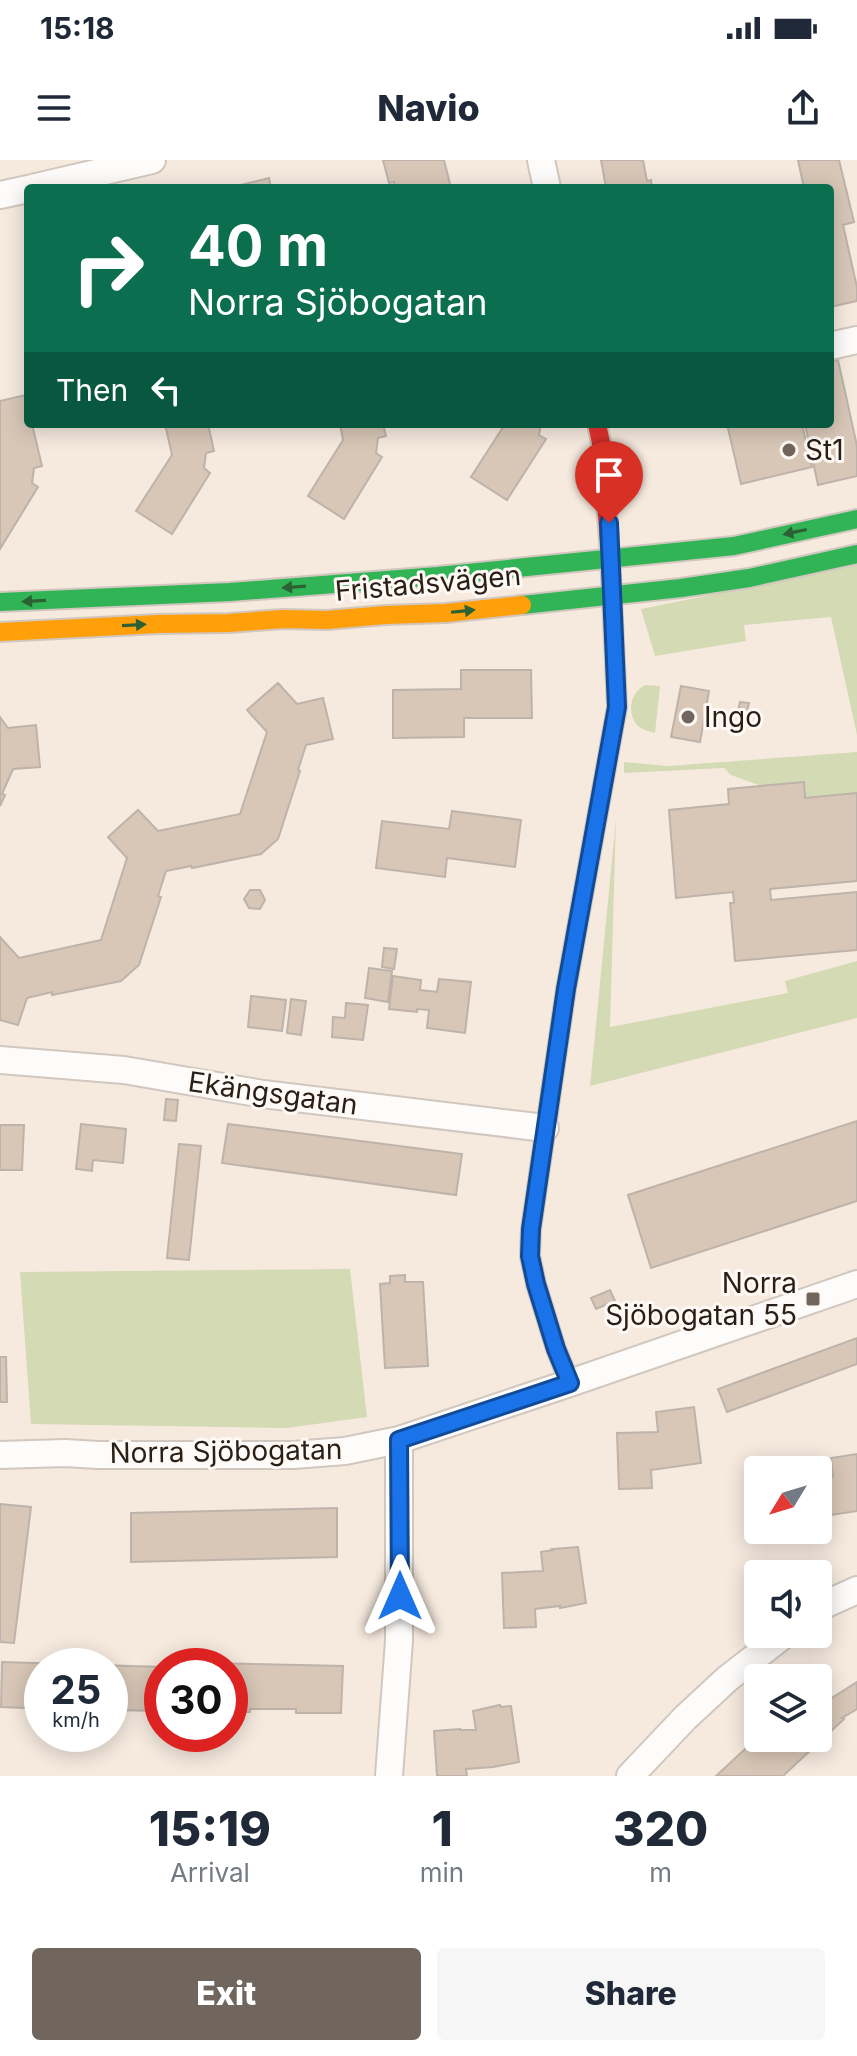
<!DOCTYPE html>
<meta charset="utf-8">
<style>
body{margin:0;font-family:Inter,sans-serif;background:#f6f6f7;color:#1f2937;height:100vh;display:flex;flex-direction:column;font-size:30px;white-space:nowrap}
*{box-sizing:border-box;margin:0}
p{font-size:26px;color:#747a83}
.icon{flex:none;width:44px;height:44px;fill:none;stroke:currentColor;stroke-width:2;stroke-linecap:round;stroke-linejoin:round}
.map{position:relative;height:1616px;overflow:hidden}
.side{display:flex;flex-direction:column;background:#fff;flex:1}
.side>*{flex:none}
.hud{position:absolute;left:24px;top:24px;width:810px;height:244px;border-radius:8px;box-shadow:0 4px 20px #0003;background:#0b6e4f;color:#fff;overflow:hidden}
.needle{width:52px;rotate:232deg}
.tools{position:absolute;left:744px;top:1296px;display:grid;gap:16px}
.tools a{display:grid;place-items:center;width:88px;height:88px;border-radius:8px;background:#fff;box-shadow:0 4px 20px #0003;font-size:40px}
.speed{position:absolute;left:24px;top:1488px;display:flex;gap:16px;font-size:40px;font-weight:700;text-align:center}
.speed>*{display:grid;place-content:center;width:104px;height:104px;border-radius:50%;background:#fff;box-shadow:0 4px 20px #0003;line-height:1}
.speed small{font-size:20px;font-weight:400}
.speed .limit{border:12px solid #d22;background:#fff;color:#111}
.pin{position:absolute;display:grid;place-items:center;width:68px;height:68px;color:#fff;margin:-82px -34px;border-radius:50% 50% 50% 0;rotate:-45deg;box-shadow:0 0 8px #0007}
.pin .icon{rotate:45deg}
.me{position:absolute;width:88px;margin:-44px;rotate:0deg;stroke-linejoin:round;filter:drop-shadow(0 0 6px #0008)}
.turn{display:flex;align-items:center;gap:28px;height:168px;padding:0 32px;font-size:36px}
.turn .icon{width:104px;height:104px;stroke-width:2.5}
.turn b{display:block;font-size:56px;line-height:68px}
.then{display:flex;align-items:center;height:76px;padding:0 32px;background:#0003;gap:16px;font-size:30px}
.eta{display:flex;justify-content:space-evenly;align-items:center;height:136px;text-align:center}
.eta b{font-size:48px;font-weight:800;line-height:56px}
.button{display:flex;gap:16px;margin-top:auto;padding:16px 32px}
.button a{flex:1;height:92px;border-radius:8px;background:#71665d;color:#fff;font-size:32px;font-weight:800;line-height:92px;text-align:center}
.button a+a{background:#f6f6f7;color:#1f2937}
.status{display:flex;justify-content:space-between;align-items:center;height:56px;padding:0 40px;background:#fff;direction:ltr}
.status svg{height:22px;fill:currentColor}
header{display:flex;justify-content:space-between;align-items:center;height:104px;padding:0 32px;background:#fff;font-size:36px;font-weight:800}
.map>svg:first-child{display:block}
</style>
<div class="status"><b>15:18</b><svg viewBox="0 0 49 12"><path d="M0 12V9h3v3zM5 12V6h3v6zM10 12V3h3v9zM15 12V0h3v12zM26 1h20v11H26zM47 4h2v5h-2z"/></svg></div>
<header><svg class="icon" aria-label="menu" viewBox="0 0 24 24"><path d="M4 6h16M4 12h16M4 18h16"/></svg>Navio<svg class="icon" aria-label="share" viewBox="0 0 24 24"><path d="M12 15V3M7 8l5-5 5 5M5 13v7h14v-7"/></svg></header>
<div class="map">
<svg width="857" height="1616" viewBox="0 0 857 1616">
<rect width="100%" height="100%" fill="#f6eadf"/>
<!-- green -->
<path fill="#d4dab4" d="M 857,405 L 857,575 L 831,457 L 744,465 L 746,481 L 655,496 L 641,449 Z
M 645,525 L 660,526 L 655,573 C 649,571 642,570 637,565 C 626,552 631,532 645,525 Z
M 857,592 L 857,637 L 805,642 L 731,615 L 724,608 L 624,613 L 624,602 L 668,606 Z
M 616,659 L 610,867 L 788,833 L 785,821 L 857,801 L 857,858 L 590,926 Z
M 350,1109 L 367,1257 L 287,1268 L 31,1264 L 20,1112 Z"/>
<!-- building -->
<path fill="#d8c7b7" stroke="#bdb3aa" stroke-width="2" d="M 383,0 L 444,0 L 451,28 L 395,28 L 394,22 L 389,23 Z
M 601,0 L 643,0 L 647,21 L 651,20 L 652,28 L 606,28 Z
M 798,0 L 839,0 L 854,62 L 843,65 L 857,127 L 857,141 L 830,147 L 830,28 L 804,28 Z
M 269,18 L 271,28 L 228,28 Z
M 838,200 L 857,286 L 857,316 L 818,325 L 805,264 L 830,264 L 830,202 Z
M 26,235 L 28,244 L 28,264 L 32,264 L 42,306 L 34,308 L 32,323 L 38,327 L 0,389 L 0,241 Z
M 165,264 L 208,264 L 214,291 L 206,293 L 204,308 L 210,313 L 172,374 L 136,351 L 172,295 Z
M 340,264 L 383,264 L 386,276 L 378,278 L 376,293 L 382,297 L 344,359 L 308,336 L 343,280 Z
M 505,264 L 541,264 L 539,275 L 546,279 L 507,340 L 471,317 Z
M 727,264 L 802,264 L 812,307 L 741,324 Z
M 461,510 L 531,510 L 532,558 L 464,558 L 464,577 L 393,578 L 393,530 L 461,529 Z
M 278,523 L 297,544 L 323,538 L 333,579 L 306,585 L 298,610 L 300,611 L 278,679 L 261,694 L 192,708 L 191,706 L 166,711 L 158,736 L 161,737 L 139,805 L 121,821 L 52,835 L 52,832 L 27,838 L 18,865 L 0,860 L 0,777 L 19,798 L 101,780 L 127,698 L 108,677 L 138,650 L 158,671 L 240,654 L 267,572 L 247,550 Z
M 681,526 L 709,531 L 700,582 L 671,577 Z
M 740,542 L 749,543 L 746,557 L 737,555 Z
M 0,557 L 8,568 L 36,565 L 40,607 L 13,609 L 2,634 L 5,635 L 0,646 Z
M 804,622 L 805,638 L 857,633 L 857,721 L 770,729 L 771,740 L 857,732 L 857,790 L 735,801 L 730,743 L 734,743 L 733,732 L 676,738 L 669,650 L 729,644 L 728,629 Z
M 452,651 L 521,660 L 515,707 L 447,698 L 445,717 L 376,708 L 382,661 L 449,669 Z
M 250,730 L 260,730 L 265,740 L 260,749 L 249,748 L 244,739 Z
M 384,788 L 397,789 L 394,809 L 382,807 Z
M 369,808 L 392,811 L 388,842 L 365,838 Z
M 393,816 L 421,820 L 420,830 L 437,832 L 439,819 L 471,822 L 465,873 L 427,868 L 429,850 L 417,849 L 417,852 L 389,849 Z
M 251,836 L 286,840 L 282,871 L 248,867 Z
M 291,839 L 306,841 L 301,875 L 287,873 Z
M 346,843 L 368,845 L 363,880 L 332,877 L 333,857 L 345,858 Z
M 166,939 L 178,940 L 176,961 L 164,960 Z
M 857,961 L 857,1041 L 651,1108 L 628,1035 Z
M 81,964 L 126,969 L 123,1003 L 93,1000 L 92,1011 L 76,1009 Z
M 228,964 L 462,994 L 456,1035 L 222,1003 Z
M 0,965 L 24,965 L 22,1010 L 0,1010 Z
M 179,984 L 201,986 L 189,1100 L 167,1098 Z
M 405,1115 L 405,1122 L 423,1122 L 428,1206 L 385,1208 L 380,1124 L 390,1123 L 390,1116 Z
M 610,1130 L 615,1141 L 596,1149 L 591,1138 Z
M 857,1178 L 857,1204 L 727,1252 L 718,1229 Z
M 0,1197 L 6,1197 L 7,1242 L 0,1242 Z
M 694,1247 L 701,1303 L 651,1310 L 652,1328 L 619,1329 L 617,1273 L 658,1272 L 656,1252 Z
M 857,1294 L 857,1351 L 824,1356 L 827,1373 L 794,1375 L 794,1370 L 818,1370 L 818,1317 L 833,1317 L 831,1298 Z
M 0,1344 L 31,1347 L 14,1483 L 0,1482 Z
M 337,1348 L 337,1397 L 131,1402 L 131,1353 Z
M 578,1387 L 586,1443 L 560,1448 L 560,1446 L 535,1449 L 536,1467 L 504,1468 L 502,1413 L 543,1411 L 541,1392 L 553,1390 L 552,1389 Z
M 2,1502 L 162,1507 L 162,1555 L 161,1551 L 115,1550 L 115,1553 L 110,1553 L 110,1506 L 42,1506 L 42,1552 L 26,1551 L 26,1548 L 1,1547 Z
M 204,1503 L 343,1506 L 341,1553 L 296,1553 L 296,1549 L 250,1549 L 250,1552 L 230,1552 L 230,1506 L 204,1506 Z
M 857,1522 L 857,1549 L 842,1558 L 844,1559 L 783,1616 L 716,1616 L 758,1577 L 818,1578 L 818,1532 L 827,1541 Z
M 500,1545 L 501,1547 L 511,1546 L 519,1602 L 493,1607 L 466,1609 L 467,1616 L 437,1616 L 434,1571 L 460,1569 L 460,1570 L 476,1570 L 473,1551 Z"/>
<g fill="none" stroke-linecap="round" stroke-linejoin="round">
<defs>
<path id="street" d="M 541,0 L 547,28
M 32,28 L 152,0
M 0,35 L 28,29
M 830,186 L 857,180
M 0,900 L 124,910 L 263,934 L 545,968
M 0,1295 L 65,1293 L 98,1295 L 293,1295 L 345,1291 L 399,1280 L 570,1223 L 857,1124
M 818,1450 L 826,1444 L 857,1430
M 389,1616 L 399,1481 L 399,1280
M 630,1616 L 685,1558 L 727,1519 L 785,1474"/>
<path id="fast" d="M 0,442 L 230,432 L 438,416 L 734,386 L 857,359
M 522,445 L 681,428 L 749,418 L 857,394
M 570,1223 L 556,1189 L 536,1124 L 530,1096 L 531,1069 L 566,829 L 617,547 L 610,395"/>
<path id="slow" d="M 0,472 L 158,464 L 229,463 L 283,459 L 327,460 L 385,455 L 446,453 L 522,445"/>
<path id="jam" d="M 597,264 L 602,288 L 610,395"/>
</defs>
<!-- street casing -->
<use href="#street" stroke="#d1c7be" stroke-width="30"/>
<!-- fast casing -->
<use href="#fast" stroke="#d1c7be" stroke-width="22"/>
<!-- slow casing -->
<use href="#slow" stroke="#d1c7be" stroke-width="22"/>
<!-- jam casing -->
<use href="#jam" stroke="#d1c7be" stroke-width="22"/>
<!-- street -->
<use href="#street" stroke="#fefcfa" stroke-width="26"/>
<!-- fast -->
<use href="#fast" stroke="#30b455" stroke-width="18"/>
<!-- slow -->
<use href="#slow" stroke="#ff9f0a" stroke-width="18"/>
<!-- jam -->
<use href="#jam" stroke="#e5322d" stroke-width="18"/>
</g>
<!-- one-way arrows -->
<defs><path id="oneway-solid" d="M-6-.8H1V-3.2L6.5 0L1 3.2V.8H-6Z" transform="scale(2)"/></defs>
<g fill="#2c6233">
<use href="#oneway-solid" transform="translate(795 372) rotate(168)"/>
<use href="#oneway-solid" transform="translate(294 427) rotate(176)"/>
<use href="#oneway-solid" transform="translate(34 441) rotate(177)"/>
<use href="#oneway-solid" transform="translate(463 451) rotate(-6)"/>
<use href="#oneway-solid" transform="translate(134 465) rotate(-3)"/>
</g>
<g fill="none" stroke-linecap="round" stroke-linejoin="round">
<defs>
<path id="route" d="M 400,1436 L 399,1280 L 570,1223 L 556,1189 L 536,1124 L 530,1096 L 531,1069 L 566,829 L 617,547 L 609,363"/>
</defs>
<!-- route casing -->
<use href="#route" stroke="#114b97" stroke-width="20"/>
<!-- route -->
<use href="#route" stroke="#1a73e8" stroke-width="14"/>
</g>
<!-- markers -->
<g fill="#71665d" stroke="#fff9f5" stroke-width="3">
<circle cx="789" cy="290" r="8"/>
<circle cx="688" cy="557" r="8"/>
<rect x="805" y="1131" width="16" height="16" rx="4"/>
</g>
<g text-anchor="middle" stroke-width="6" stroke-linejoin="round" paint-order="stroke">
<!-- poi labels -->
<g font-size="28" fill="#291f17" stroke="#fff9f5" text-anchor="start">
<text x="805" y="300">St1</text>
<text x="704" y="567">Ingo</text>
<text x="797" y="1133" text-anchor="end">Norra<tspan x="797" dy="32">Sjöbogatan 55</tspan></text>
</g>
<!-- street labels -->
<g font-size="28" fill="#291f17" stroke="#fff9f5">
<text transform="translate(428 423) rotate(-5)" y="10">Fristadsvägen</text>
<text transform="translate(273 933) rotate(8)" y="10">Ekängsgatan</text>
<text transform="translate(226 1291) rotate(-1)" y="10">Norra Sjöbogatan</text>
</g>
</g>
</svg>
<div class="tools">
<a><svg class="needle" viewBox="-14 -14 28 28"><path d="M0-13l5 13h-10z" fill="#e53935"/><path d="M0 13l5-13h-10z" fill="#747a83"/></svg></a>
<a><svg class="icon" aria-label="sound" viewBox="0 0 24 24"><path d="M4 9h4l5-4v14l-5-4H4zM17 9q2 3 0 6"/></svg></a>
<a><svg class="icon" aria-label="layers" viewBox="0 0 24 24"><path d="M12 4l9 5-9 5-9-5zM3 14l9 5 9-5"/></svg></a>
</div>
<div class="speed"><div>25<small>km/h</small></div><div class="limit">30</div></div>
<div class="pin" style="left:609px;top:363px;background:#d93025"><svg class="icon" aria-label="arrive" viewBox="0 0 24 24"><path d="M6 21V4h12l-3 4 3 4H6"/></svg></div>
<svg class="me" style="left:400px;top:1436px" viewBox="-20 -20 40 40"><path d="M0-17L14 15 0 8-14 15z" fill="#1a73e8" stroke="#fff" stroke-width="4"/></svg>
<div class="hud">
<div class="turn"><svg class="icon" aria-label="right" viewBox="0 0 24 24"><path d="M7 20v-9h11M14 6l5 5-5 5"/></svg><div><b>40 m</b>Norra Sjöbogatan</div></div>
<div class="then">Then<svg class="icon" aria-label="left" viewBox="0 0 24 24"><path d="M17 20v-9H6M10 6l-5 5 5 5"/></svg></div>
</div>
</div>
<section class="side">
<div class="eta">
<div><b>15:19</b><p>Arrival</p></div>
<div><b>1</b><p>min</p></div>
<div><b>320</b><p>m</p></div>
</div>
<div class="button"><a>Exit</a><a>Share</a></div>
</section>
